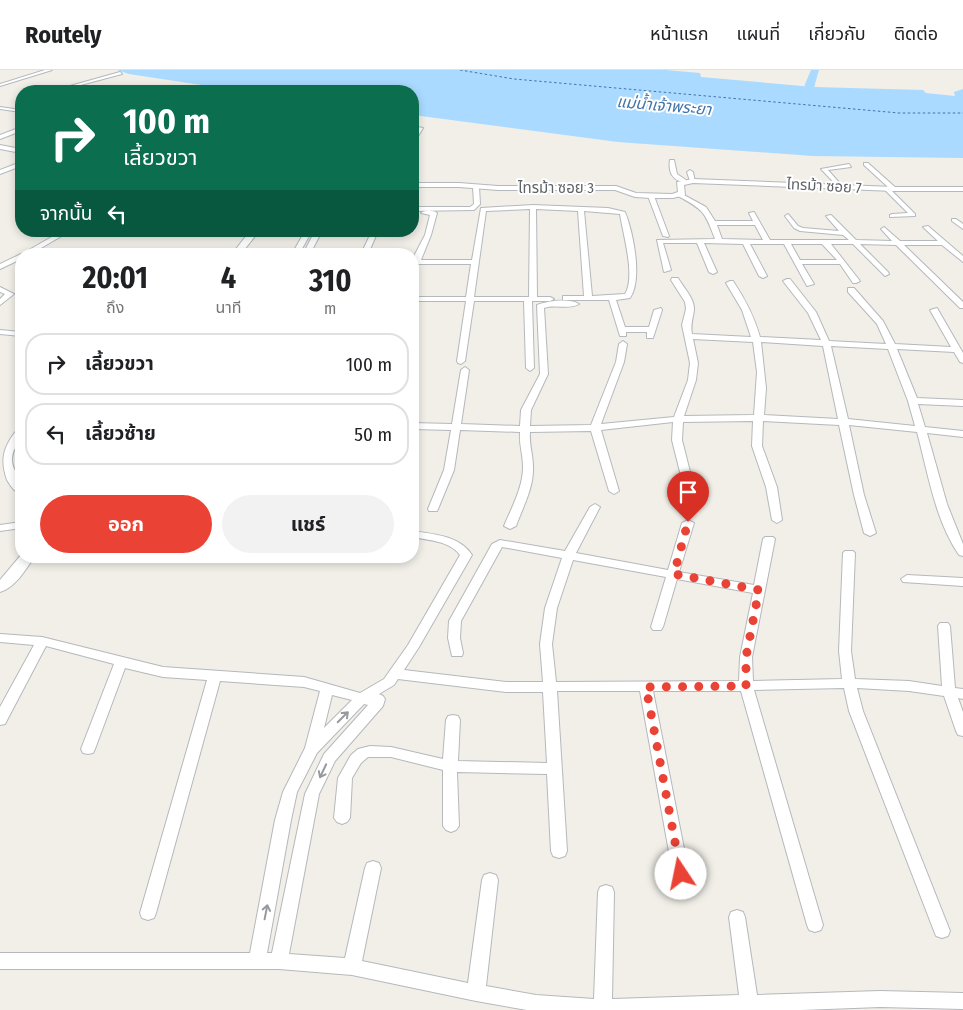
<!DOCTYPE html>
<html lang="th">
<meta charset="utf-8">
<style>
body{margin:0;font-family:"Fira Sans Condensed","Noto Sans Thai",sans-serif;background:#f2f2f2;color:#202124;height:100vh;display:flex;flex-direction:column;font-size:19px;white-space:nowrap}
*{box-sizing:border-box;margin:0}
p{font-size:16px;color:#757577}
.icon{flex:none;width:28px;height:28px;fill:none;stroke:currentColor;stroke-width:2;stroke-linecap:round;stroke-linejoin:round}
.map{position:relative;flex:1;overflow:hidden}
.drawer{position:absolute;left:15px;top:178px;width:404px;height:315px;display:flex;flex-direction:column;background:#fff;border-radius:20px;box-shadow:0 2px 8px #0003}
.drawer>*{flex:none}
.banner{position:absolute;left:15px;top:15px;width:404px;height:152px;border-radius:20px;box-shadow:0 2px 8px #0003;background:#0b6e4f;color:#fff;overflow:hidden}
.pin{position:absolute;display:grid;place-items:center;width:42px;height:42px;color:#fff;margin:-51px -21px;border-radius:50% 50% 50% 0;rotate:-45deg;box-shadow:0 0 5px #0007}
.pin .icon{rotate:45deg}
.me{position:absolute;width:55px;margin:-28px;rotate:349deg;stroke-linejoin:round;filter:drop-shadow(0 0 4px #0008)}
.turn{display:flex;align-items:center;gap:18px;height:105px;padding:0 25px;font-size:22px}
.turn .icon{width:65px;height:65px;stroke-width:2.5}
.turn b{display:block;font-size:35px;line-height:42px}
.then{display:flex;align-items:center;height:48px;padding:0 25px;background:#0003;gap:10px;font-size:19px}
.eta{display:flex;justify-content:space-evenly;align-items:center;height:85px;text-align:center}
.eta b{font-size:30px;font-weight:700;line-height:35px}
.cta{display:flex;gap:10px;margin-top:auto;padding:10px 25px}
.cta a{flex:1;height:58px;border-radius:30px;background:#ea4335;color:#fff;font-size:20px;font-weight:700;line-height:58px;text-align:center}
.cta a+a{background:#f2f2f2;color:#202124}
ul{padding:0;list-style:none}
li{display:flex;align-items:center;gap:15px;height:62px;margin:0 10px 8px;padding:0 15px;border:2px solid #e0e0e0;border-radius:20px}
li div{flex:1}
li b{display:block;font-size:19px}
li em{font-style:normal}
header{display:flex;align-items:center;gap:30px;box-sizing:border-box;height:70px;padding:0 25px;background:#fff;border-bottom:1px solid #e0e0e0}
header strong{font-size:24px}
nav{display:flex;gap:28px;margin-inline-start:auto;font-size:18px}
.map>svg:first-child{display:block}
</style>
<header>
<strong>Routely</strong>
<nav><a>หน้าแรก</a><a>แผนที่</a><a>เกี่ยวกับ</a><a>ติดต่อ</a></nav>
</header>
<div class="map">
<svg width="963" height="940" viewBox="0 0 963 940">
<rect width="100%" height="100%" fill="#f1efe8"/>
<!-- water -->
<path fill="#aadaff" d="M 117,0 L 666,0 L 700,3 L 701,7 L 814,17 L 923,20 L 926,23 L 955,26 L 954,22 L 963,19 L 963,88 L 813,86 L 618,72 L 413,45 L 412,21 L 241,21 L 129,4 Z"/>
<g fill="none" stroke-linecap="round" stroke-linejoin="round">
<!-- river -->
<path fill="#aadaff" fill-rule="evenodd" d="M 811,0 L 819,0 L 815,14 L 810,45 L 805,48 L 800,45 L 805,14 Z"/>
<!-- ferry -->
<path stroke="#4174aa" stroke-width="1" stroke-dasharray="2.5 2.5" stroke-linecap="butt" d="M 460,0 L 514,9 L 899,43 L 963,43"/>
<defs>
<path id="minor" d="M 45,0 L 52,0 L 0,16 L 0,14 Z
M 120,2 L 122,4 L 58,21 L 52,21 Z
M 0,37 L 21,40 L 21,42 L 0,39 Z
M 21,57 L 21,61 L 0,69 L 0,65 Z
M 418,57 L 423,58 L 412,76 L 412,68 Z
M 0,75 L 21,79 L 21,83 L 0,79 Z
M 670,90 L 674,90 L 677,104 L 686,110 L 686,112 C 673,112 668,102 670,90 Z
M 21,92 L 21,96 L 0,104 L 0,100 Z
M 864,93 L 868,93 L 896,118 L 896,120 L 891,120 L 915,144 L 915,146 L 890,147 L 890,145 L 892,144 L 908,143 L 884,119 L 889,118 L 864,95 Z
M 849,94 L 851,97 L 828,100 L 843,117 L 840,119 L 821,99 Z
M 690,100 L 693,102 L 695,112 L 690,111 L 687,102 Z
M 476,115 L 479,117 L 480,134 L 474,140 L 412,141 L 412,137 L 470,137 L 474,134 L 473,117 Z
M 651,124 L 654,126 L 669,166 L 668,167 L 663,166 L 648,126 Z
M 678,124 L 682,124 L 706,137 L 715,151 L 753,151 L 749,143 L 754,142 L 770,170 L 849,170 L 843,165 L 800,161 L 794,158 L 785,146 L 788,144 L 798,156 L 803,158 L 839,161 L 826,146 L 831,145 L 856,170 L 892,171 L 881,159 L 884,157 L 900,171 L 938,171 L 923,157 L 928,156 L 963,186 L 963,192 L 942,175 L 904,175 L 963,232 L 963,238 L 960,238 L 896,175 L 860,174 L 888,202 L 889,204 L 885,206 L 853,174 L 831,174 L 860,211 L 856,213 L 853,213 L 840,194 L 802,194 L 814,214 L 807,216 L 784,174 L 750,174 L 767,206 L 763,208 L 759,206 L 743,174 L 704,173 L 717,202 L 713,204 L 709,202 L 697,173 L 663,173 L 671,200 L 664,202 L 657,170 L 715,169 C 705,142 704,140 678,126 ZM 717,155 L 755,155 L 763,170 L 722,169 ZM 791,174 L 822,174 L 837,190 L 800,190 Z
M 533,135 L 608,138 L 625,142 C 633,162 643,209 630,228 L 616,230 L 625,257 L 649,257 L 654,240 L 661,238 L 662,240 L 653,268 L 647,268 L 647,262 L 626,262 L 626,266 L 620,266 L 609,230 L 563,230 L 563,226 L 584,226 L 578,141 L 536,139 L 537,227 L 550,227 L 554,229 L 550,231 L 532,231 L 534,298 L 530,301 L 526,298 L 524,231 L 474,231 L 465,291 L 461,294 L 458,293 L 457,291 L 466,231 L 412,231 L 412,227 L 466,227 L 471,194 L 412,194 L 412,190 L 425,165 L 430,145 L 421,143 C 424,140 434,140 437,143 L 431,165 L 421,190 L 472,190 L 481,138 ZM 530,139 L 529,227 L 474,227 L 486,141 ZM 584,141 L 620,144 C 623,164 636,207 625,224 L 592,226 Z
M 952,149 L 956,149 L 963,154 L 963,159 L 952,151 Z
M 62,161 L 70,161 L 31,184 L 22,184 Z
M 305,161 L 312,161 L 299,184 L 292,184 Z
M 315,161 L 322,161 L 310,184 L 303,184 Z
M 372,161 L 378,161 L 368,184 L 361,184 Z
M 21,184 L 21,189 L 0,199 L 0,194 Z
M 672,208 L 678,208 C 683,217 695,229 694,240 C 693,249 690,254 692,264 L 751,267 L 742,240 L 726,213 L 730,211 L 733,211 C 745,229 754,246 760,267 L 821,270 L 808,243 L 783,211 L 787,209 L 790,209 L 816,242 L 829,271 L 886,274 L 877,254 L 848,222 L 848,218 L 854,218 L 883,251 L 895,274 L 951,277 L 930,240 L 937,238 L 963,283 L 963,293 L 960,292 L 954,282 L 897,279 L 917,328 L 963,330 L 963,336 L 918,334 L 925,357 L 963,361 L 963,367 L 927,363 L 947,434 L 963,474 L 963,486 L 959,485 C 935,450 928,403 917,362 L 849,355 L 864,425 L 876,463 L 870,466 L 864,463 L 854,425 L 839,355 L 763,351 L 762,376 L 777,417 L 782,450 L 777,453 L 772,450 L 766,417 L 752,376 L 753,351 L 683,352 L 682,370 L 698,434 L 693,437 L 688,434 L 672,370 L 673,352 L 601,360 L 619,421 L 614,424 L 609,421 L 591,361 L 530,362 C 529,375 533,384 533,397 C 534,417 523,437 516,456 L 510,459 L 504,456 C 512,437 523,417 523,397 C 523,384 519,375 520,362 L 460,360 L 454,400 L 438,439 L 437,441 L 429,441 L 428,439 L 444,400 L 451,360 L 412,359 L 412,353 L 452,354 L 461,300 L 465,297 L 469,300 L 461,354 L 520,356 L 521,340 L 540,304 L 537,235 C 548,231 569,228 579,234 C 569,240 555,234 544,238 L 548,304 L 531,340 L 530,356 L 591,355 L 616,292 L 619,274 L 623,271 L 627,274 L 624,292 L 601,354 L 674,347 L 688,310 L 690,293 L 682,255 L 686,239 L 685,232 L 671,210 ZM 693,269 L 753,272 L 757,302 L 754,345 L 684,346 L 696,310 L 698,293 ZM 761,272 L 823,276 L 838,349 L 764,345 L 766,318 ZM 831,276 L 888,279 L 908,331 L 915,356 L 848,349 Z
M 0,217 L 14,224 L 0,235 L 0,229 L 5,224 L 0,222 Z
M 0,260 L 21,262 L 21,266 L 0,264 Z
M 595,434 L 600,437 L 576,483 L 668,500 L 682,453 L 688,450 L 694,453 L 679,502 L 754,515 L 763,469 L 765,467 L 773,467 L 775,469 L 752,587 L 753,611 L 842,609 L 839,581 L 843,483 L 845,481 L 853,481 L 855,483 L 851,581 L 855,609 L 909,611 L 942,616 L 938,556 L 940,553 L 948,553 L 950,556 L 955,618 L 963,619 L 963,629 L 958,628 L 963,642 L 963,666 L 958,665 L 956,661 L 944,626 L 909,621 L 857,618 L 863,641 L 950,861 L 948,866 L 942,868 L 936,866 L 934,861 L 849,641 L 844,618 L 754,620 L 823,855 L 821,860 L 815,862 L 809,860 L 807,855 L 741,621 L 653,621 L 689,804 L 687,809 L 681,811 L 675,809 L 673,804 L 640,621 L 557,621 L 567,781 L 565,786 L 559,788 L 553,786 L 551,781 L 547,704 L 457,702 L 459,756 L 456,760 L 451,762 L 446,760 L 443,756 L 443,700 L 391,687 L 368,687 L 361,693 L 352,708 L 350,748 L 347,752 L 342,754 L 337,752 L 334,748 L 338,708 L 351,685 L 358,679 L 370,676 L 391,677 L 443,689 L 446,650 L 448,646 L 453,645 L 458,646 L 460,650 L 458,691 L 547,693 L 543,622 L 506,622 L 398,609 L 394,615 L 379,624 L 383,626 L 385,629 L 383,636 L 335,691 L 319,724 L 289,884 L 345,888 L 365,798 L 367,793 L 373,791 L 379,793 L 381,798 L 362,891 L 468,913 L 482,810 L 484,805 L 490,803 L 496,805 L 498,810 L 486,916 L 536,925 L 594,929 L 598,822 L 600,817 L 606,815 L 612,817 L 614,822 L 612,929 L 739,925 L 729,847 L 731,842 L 737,840 L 743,842 L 745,847 L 757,925 L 880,921 L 963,923 L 963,939 L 880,937 L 801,940 L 527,940 L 476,931 L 352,905 L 279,899 L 0,899 L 0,883 L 250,883 L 275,750 L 283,722 L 305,678 L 320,621 L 304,617 L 220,611 L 156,843 L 154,848 L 148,850 L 142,848 L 140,843 L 207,610 L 163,607 L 125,598 L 95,679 L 93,683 L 88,684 L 83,683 L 81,679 L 114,594 L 46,576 L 5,654 L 0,655 L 0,637 L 34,575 L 0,572 L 0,564 L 42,567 L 163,597 L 304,607 L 360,623 L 384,609 L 408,575 L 460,485 C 450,471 428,470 412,467 L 412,461 C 434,464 460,466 472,485 L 419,577 L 404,600 L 506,612 L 543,612 L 540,574 L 545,538 L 562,488 L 502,477 L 461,551 L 460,568 L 463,583 L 462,586 L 452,586 L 448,568 L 449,551 L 492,474 L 500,470 L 565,481 L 590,437 ZM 573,490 L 666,507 L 651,557 L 653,560 L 661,560 L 663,557 L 677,509 L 753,523 L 740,587 L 739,611 L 556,612 L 552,574 L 557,538 ZM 332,625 L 352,630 L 324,658 ZM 364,634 L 368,635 L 324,684 L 305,724 L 272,883 L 267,883 L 291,750 L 297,722 L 317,683 Z
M 21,452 L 21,458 L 0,461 L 0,455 Z
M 907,505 L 963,508 L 963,516 L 903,512 L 901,509 Z"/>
<path id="tertiary" d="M 693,109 L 894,117 L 963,117 L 963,121 L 894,121 L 693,113 L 684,115 L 685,125 L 673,128 L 651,128 L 635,127 L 615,120 L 498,120 L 459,117 L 412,117 L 412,113 L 459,113 L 498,116 L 616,116 L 636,123 L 672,124 L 678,122 L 677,112 Z
M 250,161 L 259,161 L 241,184 L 232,184 Z
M 17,360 L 21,360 C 21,374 12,377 12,390 C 12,399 18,404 21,412 C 22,415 21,421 21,424 C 14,422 11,416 7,410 C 0,390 3,377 17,360 Z
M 21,485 L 35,486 C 26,499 15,518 0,522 L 0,510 Z"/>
</defs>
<!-- minor casing -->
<use href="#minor" stroke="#b5b8bc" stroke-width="2"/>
<!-- tertiary casing -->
<use href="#tertiary" stroke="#b5b8bc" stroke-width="2"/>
<!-- minor -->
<use href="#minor" fill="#fff" fill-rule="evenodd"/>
<!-- tertiary -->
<use href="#tertiary" fill="#fff" fill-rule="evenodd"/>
</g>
<!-- one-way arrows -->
<defs><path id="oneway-shaft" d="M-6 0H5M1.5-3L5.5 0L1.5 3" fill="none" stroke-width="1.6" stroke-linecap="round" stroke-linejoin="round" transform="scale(1.25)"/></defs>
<g stroke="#979a9d">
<use href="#oneway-shaft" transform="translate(343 647) rotate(-45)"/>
<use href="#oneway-shaft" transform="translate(323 701) rotate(115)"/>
<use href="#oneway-shaft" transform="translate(266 842) rotate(-79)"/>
</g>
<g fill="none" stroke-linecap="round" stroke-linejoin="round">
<!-- route -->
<path stroke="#ea4335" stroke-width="9" stroke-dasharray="0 16.2" d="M 681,804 L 646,617 L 746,616 L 746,587 L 759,520 L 674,504 L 688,452"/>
</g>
<g text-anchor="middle" stroke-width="4" stroke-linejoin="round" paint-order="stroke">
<!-- far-street labels -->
<g font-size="15" fill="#5f6368" stroke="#fff">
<text transform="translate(824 116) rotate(3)" y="5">ไทรม้า ซอย 7</text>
<text x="556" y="123">ไทรม้า ซอย 3</text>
</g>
<!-- far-water labels -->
<g font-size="16" font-style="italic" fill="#4174aa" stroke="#fff">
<text transform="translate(664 35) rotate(5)" y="6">แม่น้ำเจ้าพระยา</text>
</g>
</g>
</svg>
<div class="pin" style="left:688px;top:452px;background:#d93025"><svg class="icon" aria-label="arrive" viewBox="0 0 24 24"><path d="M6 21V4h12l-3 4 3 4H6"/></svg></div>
<svg class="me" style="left:681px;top:804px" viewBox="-20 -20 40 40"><circle r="19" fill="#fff"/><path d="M0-13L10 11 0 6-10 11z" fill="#ea4335"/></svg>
<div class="banner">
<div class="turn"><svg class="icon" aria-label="right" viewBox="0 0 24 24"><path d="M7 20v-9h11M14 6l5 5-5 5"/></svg><div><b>100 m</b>เลี้ยวขวา</div></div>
<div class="then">จากนั้น<svg class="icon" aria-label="left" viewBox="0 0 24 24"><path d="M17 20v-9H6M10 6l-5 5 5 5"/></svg></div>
</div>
<section class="drawer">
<div class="eta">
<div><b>20:01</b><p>ถึง</p></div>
<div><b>4</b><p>นาที</p></div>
<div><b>310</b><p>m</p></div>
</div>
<ul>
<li><svg class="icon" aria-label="right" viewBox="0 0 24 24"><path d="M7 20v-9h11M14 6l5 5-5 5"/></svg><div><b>เลี้ยวขวา</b></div><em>100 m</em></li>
<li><svg class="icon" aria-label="left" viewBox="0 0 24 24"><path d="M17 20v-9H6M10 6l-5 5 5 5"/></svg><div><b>เลี้ยวซ้าย</b></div><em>50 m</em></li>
</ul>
<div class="cta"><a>ออก</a><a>แชร์</a></div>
</section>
</div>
